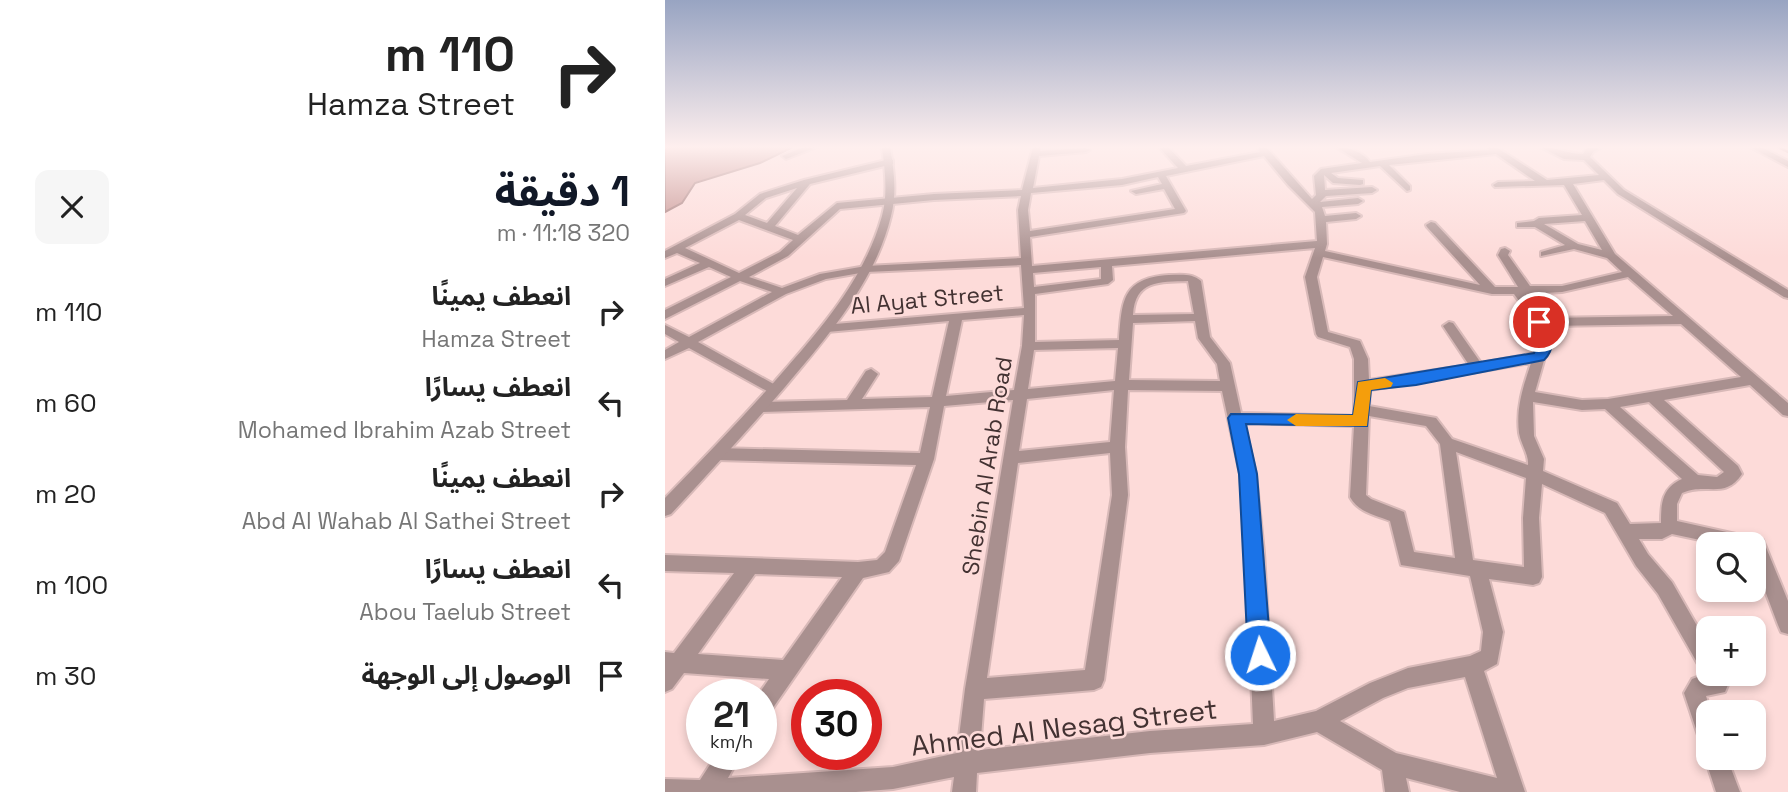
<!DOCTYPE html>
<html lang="ar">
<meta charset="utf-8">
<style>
body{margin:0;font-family:"Space Grotesk","Noto Sans Arabic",sans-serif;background:#f6f6f6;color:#222;direction:rtl;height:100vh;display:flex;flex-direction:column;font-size:26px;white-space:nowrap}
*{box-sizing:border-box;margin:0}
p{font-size:23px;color:#767676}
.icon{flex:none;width:38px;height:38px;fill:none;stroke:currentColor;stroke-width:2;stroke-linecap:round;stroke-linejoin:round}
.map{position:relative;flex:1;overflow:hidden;direction:ltr}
.drawer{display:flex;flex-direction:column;background:#fff;width:665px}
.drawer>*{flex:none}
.top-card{background:#fff;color:#222;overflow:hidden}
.fabs{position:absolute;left:1031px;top:532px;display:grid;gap:14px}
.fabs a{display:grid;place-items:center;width:70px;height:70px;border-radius:14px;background:#fff;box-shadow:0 4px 10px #0003;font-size:35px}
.speed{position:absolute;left:21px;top:679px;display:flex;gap:14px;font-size:35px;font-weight:700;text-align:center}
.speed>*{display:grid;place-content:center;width:91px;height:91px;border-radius:50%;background:#fff;box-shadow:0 4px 10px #0003;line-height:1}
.speed small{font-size:18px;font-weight:400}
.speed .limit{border:10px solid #d22;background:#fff;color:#111}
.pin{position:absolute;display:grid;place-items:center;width:60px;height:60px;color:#fff;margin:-30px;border:4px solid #fff;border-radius:50%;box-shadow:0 2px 7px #0007}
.me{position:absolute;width:77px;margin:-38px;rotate:356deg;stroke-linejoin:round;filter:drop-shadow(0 0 5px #0008)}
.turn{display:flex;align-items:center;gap:24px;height:147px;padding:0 35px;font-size:32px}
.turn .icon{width:91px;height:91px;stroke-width:2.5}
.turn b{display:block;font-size:49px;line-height:60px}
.round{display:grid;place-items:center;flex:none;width:74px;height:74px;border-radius:14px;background:#f6f6f6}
.overview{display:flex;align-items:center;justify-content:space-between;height:119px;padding:0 35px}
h1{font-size:42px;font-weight:700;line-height:52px;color:#111827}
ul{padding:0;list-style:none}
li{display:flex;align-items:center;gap:21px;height:91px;padding:0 35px}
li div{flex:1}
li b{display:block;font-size:26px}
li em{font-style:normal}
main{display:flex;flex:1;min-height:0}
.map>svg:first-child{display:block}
</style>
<main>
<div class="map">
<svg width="1123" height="792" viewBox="0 0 1123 792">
<rect width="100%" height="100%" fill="#fddbd9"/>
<!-- water -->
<path fill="#c18b89" stroke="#9b706f" stroke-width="2" d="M 0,147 L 128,147 L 95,163 L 30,183 L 17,203 L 0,212 Z"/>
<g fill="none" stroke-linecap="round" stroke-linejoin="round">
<!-- stream -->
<path stroke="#9b706f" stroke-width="2.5" d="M 1113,147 L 1123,152"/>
<defs>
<path id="minor" d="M 139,147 L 152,147 L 121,159 L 117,156 Z
M 368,147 L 376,147 L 375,151 L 421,148 L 425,150 L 421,152 L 374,156 L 368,188 L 457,179 L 513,168 L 494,147 L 503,147 L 521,166 L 595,152 L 592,147 L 601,147 L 647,199 L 651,195 L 649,176 L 656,169 L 697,163 L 671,147 C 683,147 698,152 705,162 L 762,154 L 824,150 L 821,147 L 831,147 L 882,180 L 934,175 L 919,160 L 899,159 L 875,147 C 890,147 903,154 918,154 L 922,148 L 937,147 L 928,152 L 925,157 L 959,190 L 1123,290 L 1123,298 L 1119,297 L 953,194 L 939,180 L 908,184 L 950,254 L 1123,403 L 1123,416 L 1118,415 L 1085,385 L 999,400 L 1073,466 L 1077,474 C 1060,500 1041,482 1017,493 L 1012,504 L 1012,521 L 1098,540 L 1123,601 L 1123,634 L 1116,632 L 1113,625 L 1088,559 L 1088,544 L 1054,544 L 1007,534 L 997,539 L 974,539 L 983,554 L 1007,582 L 1043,645 L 1043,674 L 1058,674 L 1063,685 L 1060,692 L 1041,696 L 1046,712 L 1043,712 L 1043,744 L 1035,741 L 1019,693 L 1027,679 L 1038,675 L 1038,673 L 993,594 L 971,566 L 940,513 L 877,484 L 874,518 L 877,577 L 874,583 L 868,585 L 824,579 L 838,632 L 832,664 L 819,671 L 860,792 L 795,792 L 741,778 L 744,792 L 720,792 L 717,770 L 652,732 L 599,745 L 485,753 L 312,773 L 311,792 L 287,792 L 289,777 L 228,789 L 191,792 L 0,792 L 0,779 L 35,780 L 52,754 L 76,754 L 63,778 L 228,767 L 292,753 L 300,689 L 348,400 L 279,406 L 269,459 L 234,561 L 224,572 L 198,578 L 103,715 L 96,719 L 96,695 L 93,695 L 104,679 L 19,673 L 7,689 L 0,692 L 0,652 L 9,653 L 69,573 L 0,571 L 0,555 L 193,562 L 212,560 L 220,552 L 251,465 L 52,460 L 47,458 L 44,454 L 47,450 L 52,448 L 255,453 L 265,407 L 94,412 L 87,407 L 94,402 L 182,400 L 201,371 L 206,369 L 213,374 L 197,399 L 267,397 L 284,321 L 162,332 L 156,328 L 158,325 L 359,308 L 356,265 L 201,272 L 161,279 L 121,294 L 33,342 L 114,387 L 116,390 L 114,393 L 109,395 L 24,348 L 0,359 L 0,350 L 14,342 L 0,334 L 0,325 L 24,337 L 107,292 L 75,281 L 0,319 L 0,310 L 66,277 L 44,267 L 0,286 L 0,279 L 35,263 L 12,253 L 0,258 L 0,251 L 70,214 L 95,194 L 139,180 L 225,159 L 228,160 L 228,164 L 145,184 L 110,226 L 133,235 L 172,203 L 269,194 L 357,190 ZM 831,154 L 870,181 L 833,182 L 828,185 L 830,187 L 899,185 L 917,215 L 874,218 L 869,221 L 852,223 L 852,227 L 870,227 L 900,245 L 876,252 L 876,256 L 909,249 L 942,258 L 957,272 L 897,286 L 865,286 L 843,255 L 845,251 L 840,248 L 836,249 L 833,255 L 853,287 L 830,287 L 770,223 L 766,222 L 761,225 L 762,227 L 815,285 L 660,251 L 662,244 L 661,222 L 691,219 L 696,216 L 691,213 L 660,216 L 657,207 L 693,204 L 698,201 L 693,198 L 655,202 L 661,196 L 707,193 L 712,190 L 707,187 L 660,190 L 659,175 L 668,183 L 695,185 L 698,184 L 698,180 L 673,178 L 666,173 L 715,166 L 742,191 L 745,190 L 745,186 L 724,165 ZM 599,156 L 623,185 L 650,212 L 652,241 L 367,266 L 365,237 L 519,213 L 521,211 L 501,176 ZM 493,177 L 497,184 L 466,191 L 471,194 L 499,189 L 510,209 L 365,231 L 363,210 L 366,193 L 457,185 ZM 132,188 L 102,223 L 80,215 L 101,198 ZM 356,196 L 353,210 L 356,258 L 201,266 L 155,274 L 117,288 L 84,277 L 123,256 L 175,209 L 269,200 ZM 74,220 L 128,240 L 115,252 L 74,273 L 20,248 ZM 920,221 L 937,250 L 913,244 L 879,224 ZM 650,248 L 640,277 L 651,334 L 653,337 L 685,347 L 689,359 L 689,416 L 576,413 L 565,363 L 545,337 L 536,281 C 527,273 516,275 504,275 C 457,278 457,301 454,340 L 370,342 L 370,294 L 443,284 L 448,280 L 447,266 ZM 658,257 L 827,294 L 849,294 C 860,310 883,335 870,353 L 816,363 L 788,323 L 784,322 L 778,326 L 804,365 L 704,380 L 703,359 L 695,341 L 663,332 L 652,277 ZM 436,267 L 436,279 L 369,287 L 368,273 ZM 963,277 L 1008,316 L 878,318 L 861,294 L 897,292 ZM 523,281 L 529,314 L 468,315 C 470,280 494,282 523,281 ZM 359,315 L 357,346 L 349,390 L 281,396 L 297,320 ZM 530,321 L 533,338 L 552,364 L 555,381 L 464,380 L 468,323 ZM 1016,324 L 1076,377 L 943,399 L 917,400 L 870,392 L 880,357 L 888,342 L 882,326 ZM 453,348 L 450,381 L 363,389 L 369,350 ZM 866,363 C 858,387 851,408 854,433 C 856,445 864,454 863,465 L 787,439 L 771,418 L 704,406 L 705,390 ZM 449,390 L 445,442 L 354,451 L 362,399 ZM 463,390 L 557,391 L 575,474 L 581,553 L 588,724 L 485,731 L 315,750 L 319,699 L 429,690 L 436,687 L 439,680 L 463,495 L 460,447 ZM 868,402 L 917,410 L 940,409 L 1017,479 C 997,488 996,503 996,523 L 965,524 L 952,503 L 878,471 L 879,459 L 869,436 ZM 984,402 L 1059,472 L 1052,477 L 1033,475 L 955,407 ZM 704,416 L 761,426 L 775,444 L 790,558 L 749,552 L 739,512 L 706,499 L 701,495 ZM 579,423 L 689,426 L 685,497 C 693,512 710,515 725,521 L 736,565 L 805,576 L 818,632 L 816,651 L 805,656 L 743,668 L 705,683 L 651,711 L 609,721 L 599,553 L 591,474 ZM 791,452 L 861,478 L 858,518 L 859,567 L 808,560 ZM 445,453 L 447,495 L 420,670 L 322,678 L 353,463 ZM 90,574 L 177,577 L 118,660 L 33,654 ZM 800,677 L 832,778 L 731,753 L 675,721 L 718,698 L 743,688 Z
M 1085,147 L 1096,147 L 1123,161 L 1123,167 Z
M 1043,750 L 1043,758 L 1062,758 L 1075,792 L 1051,792 L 1040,758 Z"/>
<path id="tertiary" d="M 217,147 L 225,147 C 229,170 232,193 226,216 C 210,282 163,336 120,387 C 83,430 45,472 6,514 L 0,516 L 0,498 C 37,460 74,421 110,381 C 153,332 199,281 217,216 C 223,193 220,171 217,147 Z"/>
</defs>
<!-- minor casing -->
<use href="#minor" stroke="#d8b9b8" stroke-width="4"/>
<!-- tertiary casing -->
<use href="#tertiary" stroke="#d8b9b8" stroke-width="4"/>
<!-- minor -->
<use href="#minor" fill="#a9908f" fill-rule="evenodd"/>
<!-- tertiary -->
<use href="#tertiary" fill="#a9908f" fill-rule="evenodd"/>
</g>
<!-- sky -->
<linearGradient id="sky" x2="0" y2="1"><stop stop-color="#98a4c2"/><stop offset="0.57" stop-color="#feefee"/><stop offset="1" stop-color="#feefee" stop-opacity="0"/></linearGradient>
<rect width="1123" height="258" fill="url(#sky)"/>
<!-- route -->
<path fill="#1a73e8" stroke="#114b97" stroke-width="2" d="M 874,318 C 890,325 891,349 879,360 L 751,385 L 706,390 L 702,426 L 581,424 L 592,474 L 606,655 L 603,663 L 595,666 L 587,663 L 583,655 L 574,474 L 563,418 L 566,414 L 688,415 L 693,382 L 869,353 L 874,342 L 867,322 Z"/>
<!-- slow -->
<path fill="#f59e0b" d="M 720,378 L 728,383 L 726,387 L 706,390 L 702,426 L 631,426 L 622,420 L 631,414 L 688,415 L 693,382 Z"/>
<g text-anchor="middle" stroke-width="5" stroke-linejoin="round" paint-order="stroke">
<!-- street labels -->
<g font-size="23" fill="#433232" stroke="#fddbd9">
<text transform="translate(262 299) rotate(-5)" y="8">Al Ayat Street</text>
<text transform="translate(322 466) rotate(-81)" y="8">Shebin Al Arab Road</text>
</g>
<!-- near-street labels -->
<g font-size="28" fill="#433232" stroke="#fddbd9">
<text transform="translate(399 727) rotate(-7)" y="10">Ahmed Al Nesag Street</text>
</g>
</g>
</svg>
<div class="fabs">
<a><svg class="icon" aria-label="search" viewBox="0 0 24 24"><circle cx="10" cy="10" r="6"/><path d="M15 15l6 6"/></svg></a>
<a>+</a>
<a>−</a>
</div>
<div class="speed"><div>21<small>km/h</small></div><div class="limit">30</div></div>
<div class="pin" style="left:874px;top:322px;background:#d93025"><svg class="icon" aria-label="arrive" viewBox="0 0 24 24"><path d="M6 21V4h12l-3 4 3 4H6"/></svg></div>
<svg class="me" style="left:595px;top:655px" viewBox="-20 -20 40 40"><circle r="17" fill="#1a73e8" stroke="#fff" stroke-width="3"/><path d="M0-11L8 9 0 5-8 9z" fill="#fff"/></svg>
</div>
<section class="drawer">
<div class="top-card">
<div class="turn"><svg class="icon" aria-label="right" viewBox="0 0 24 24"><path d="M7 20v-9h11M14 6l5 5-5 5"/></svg><div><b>110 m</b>Hamza Street</div></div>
</div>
<div class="overview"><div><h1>1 دقيقة</h1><p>320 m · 11:18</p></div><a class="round"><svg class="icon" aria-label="close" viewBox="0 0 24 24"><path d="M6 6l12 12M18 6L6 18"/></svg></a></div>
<ul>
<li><svg class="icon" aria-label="right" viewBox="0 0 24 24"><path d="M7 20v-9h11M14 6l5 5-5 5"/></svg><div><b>انعطف يمينًا</b><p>Hamza Street</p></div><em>110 m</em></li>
<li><svg class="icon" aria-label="left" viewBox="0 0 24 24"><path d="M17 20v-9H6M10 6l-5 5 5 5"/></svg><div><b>انعطف يسارًا</b><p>Mohamed Ibrahim Azab Street</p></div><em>60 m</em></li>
<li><svg class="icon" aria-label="right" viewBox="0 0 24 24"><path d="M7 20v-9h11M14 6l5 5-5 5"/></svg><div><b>انعطف يمينًا</b><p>Abd Al Wahab Al Sathei Street</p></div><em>20 m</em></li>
<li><svg class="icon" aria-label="left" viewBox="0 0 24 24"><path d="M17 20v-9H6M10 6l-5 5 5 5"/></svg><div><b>انعطف يسارًا</b><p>Abou Taelub Street</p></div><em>100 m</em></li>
<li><svg class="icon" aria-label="arrive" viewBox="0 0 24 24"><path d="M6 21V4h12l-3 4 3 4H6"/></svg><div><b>الوصول إلى الوجهة</b></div><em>30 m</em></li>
</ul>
</section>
</main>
